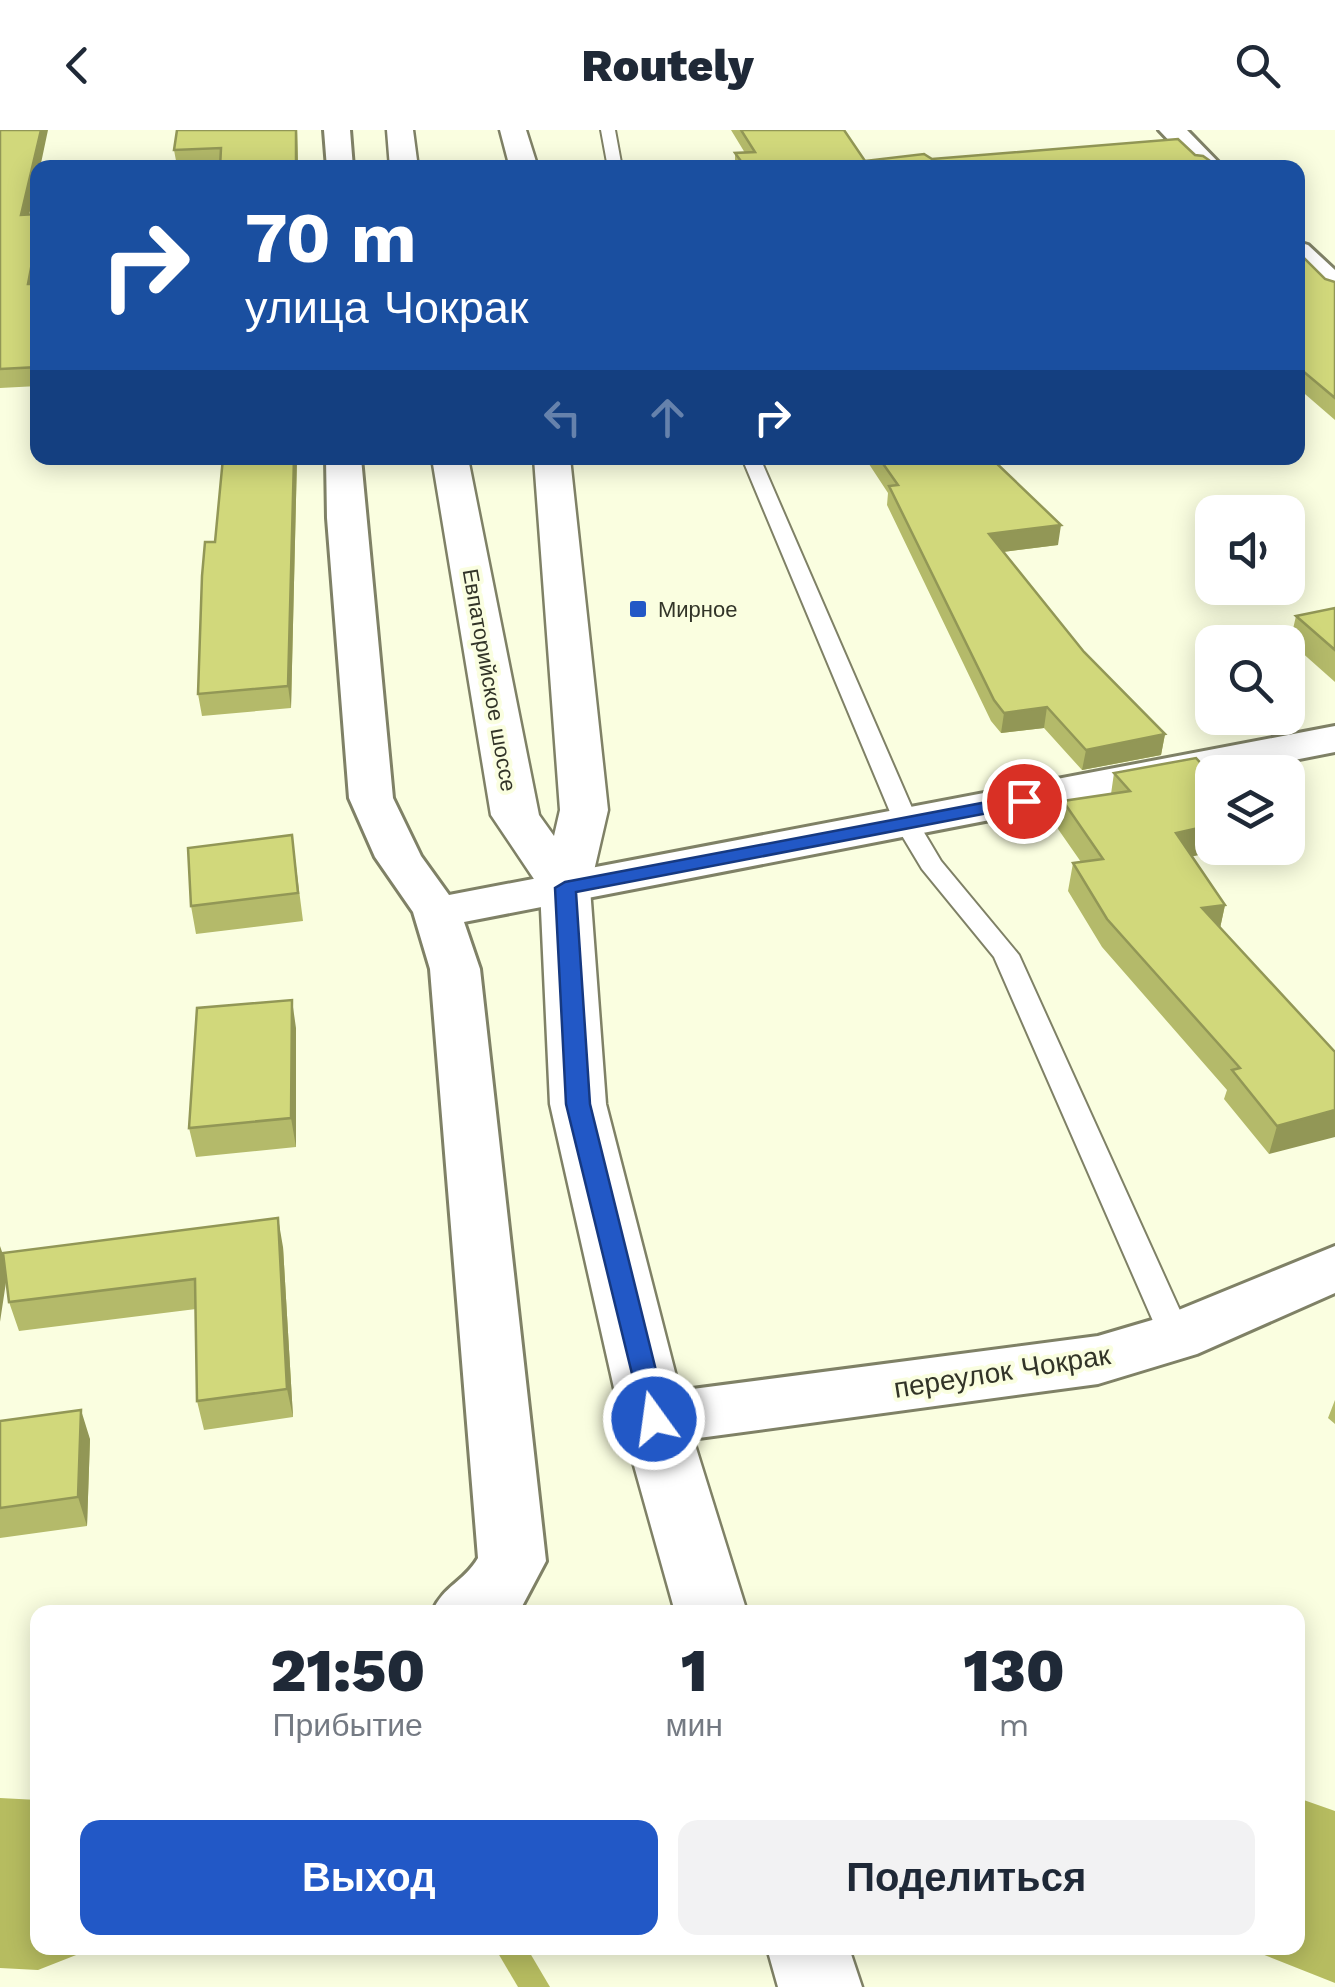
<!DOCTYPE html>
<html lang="ru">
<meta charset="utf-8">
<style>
body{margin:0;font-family:"Work Sans",sans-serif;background:#f2f2f3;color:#1f2937;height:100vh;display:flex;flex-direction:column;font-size:38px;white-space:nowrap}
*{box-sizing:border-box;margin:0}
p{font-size:32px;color:#747a83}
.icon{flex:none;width:55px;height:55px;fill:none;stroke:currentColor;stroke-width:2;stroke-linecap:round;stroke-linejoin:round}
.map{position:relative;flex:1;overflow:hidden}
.sheet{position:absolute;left:30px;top:1475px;width:1275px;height:350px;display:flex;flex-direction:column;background:#fff;border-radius:20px;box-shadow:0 5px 25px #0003}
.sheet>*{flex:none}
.top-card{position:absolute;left:30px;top:30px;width:1275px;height:305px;border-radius:20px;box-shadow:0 5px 25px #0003;background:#1a4fa0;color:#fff;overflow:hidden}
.controls{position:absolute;left:1195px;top:365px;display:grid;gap:20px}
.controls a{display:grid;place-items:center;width:110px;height:110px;border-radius:20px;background:#fff;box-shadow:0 5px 25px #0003;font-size:50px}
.pin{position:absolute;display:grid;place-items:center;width:85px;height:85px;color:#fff;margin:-42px;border:5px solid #fff;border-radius:50%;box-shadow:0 2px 10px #0007}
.me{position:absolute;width:110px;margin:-55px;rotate:346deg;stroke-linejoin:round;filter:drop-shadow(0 0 8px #0008)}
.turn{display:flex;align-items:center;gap:35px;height:210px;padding:0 50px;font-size:45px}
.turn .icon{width:130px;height:130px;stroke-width:2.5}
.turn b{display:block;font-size:70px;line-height:85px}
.lanes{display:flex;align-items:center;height:95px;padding:0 50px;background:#0003;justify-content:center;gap:50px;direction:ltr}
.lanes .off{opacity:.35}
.eta{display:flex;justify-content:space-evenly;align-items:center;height:170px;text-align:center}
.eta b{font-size:60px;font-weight:800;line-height:70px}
.primary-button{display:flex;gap:20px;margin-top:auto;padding:20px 50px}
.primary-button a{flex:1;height:115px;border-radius:20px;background:#2258c6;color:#fff;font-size:40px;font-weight:800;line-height:115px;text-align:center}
.primary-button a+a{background:#f2f2f3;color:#1f2937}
header{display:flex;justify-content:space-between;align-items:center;height:130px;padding:0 50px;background:#fff;font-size:45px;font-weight:800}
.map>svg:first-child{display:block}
</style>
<header><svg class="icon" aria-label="back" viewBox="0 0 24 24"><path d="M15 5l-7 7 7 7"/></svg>Routely<svg class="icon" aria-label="search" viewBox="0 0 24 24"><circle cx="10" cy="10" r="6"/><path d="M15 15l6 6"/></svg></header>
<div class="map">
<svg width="1335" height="1857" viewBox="0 0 1335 1857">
<rect width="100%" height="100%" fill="#fafee0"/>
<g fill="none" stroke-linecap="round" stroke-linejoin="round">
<!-- stream -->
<path fill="#b6bc60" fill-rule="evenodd" d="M 495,1818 L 527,1818 L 550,1857 L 518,1857 Z"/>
<!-- river -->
<path fill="#b6bc60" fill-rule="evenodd" d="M 0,1668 L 38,1670 L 38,1818 L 94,1818 L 38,1840 L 0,1838 Z
M 1298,1668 L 1335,1681 L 1335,1853 L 1247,1818 L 1298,1818 Z"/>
<defs>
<path id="lane" d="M 601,0 L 615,0 L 622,38 L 608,38 Z
M 742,328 L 760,328 L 919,694 L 941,731 L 1019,825 L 1192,1207 L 1187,1216 L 1176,1219 L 1165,1216 L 1160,1207 L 994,827 L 922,739 L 895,694 Z"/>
<path id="street" d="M 324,0 L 350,0 L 353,38 L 327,38 Z
M 1159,0 L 1187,0 L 1224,38 L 1195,38 Z
M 1298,112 L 1308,115 L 1335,140 L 1335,166 L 1324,163 L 1298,137 Z
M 326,328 L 361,328 L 393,668 L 421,726 L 449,765 L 1335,596 L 1335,622 L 1233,642 L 1212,642 L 1212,647 L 464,792 L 480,839 L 546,1431 L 519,1482 L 432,1482 C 444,1455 464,1452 478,1428 L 430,839 L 413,782 L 375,727 L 349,668 L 327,388 Z
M 1335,1116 L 1335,1163 L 1197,1224 L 1098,1254 L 654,1314 L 632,1307 L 623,1289 L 632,1271 L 654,1264 L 1098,1206 L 1159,1188 Z"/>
<path id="primary" d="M 387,0 L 413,0 L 418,38 L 390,38 Z
M 500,0 L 526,0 L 538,38 L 510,38 Z
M 432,328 L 468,328 L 539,685 L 554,706 L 560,680 L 534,328 L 570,328 L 608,680 L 590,758 L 606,974 L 687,1289 L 747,1482 L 675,1482 L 621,1289 L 550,974 L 540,758 L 491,685 Z
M 767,1818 L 849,1818 L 862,1857 L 778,1857 Z"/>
</defs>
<!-- lane casing -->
<use href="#lane" stroke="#7f8166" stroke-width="4"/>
<!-- street casing -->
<use href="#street" stroke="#7f8166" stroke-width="6"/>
<!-- primary casing -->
<use href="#primary" stroke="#7f8166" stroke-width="5"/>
<!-- lane -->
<use href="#lane" fill="#fff" fill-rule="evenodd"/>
<!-- street -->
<use href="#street" fill="#fff" fill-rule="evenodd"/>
<!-- primary -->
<use href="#primary" fill="#fff" fill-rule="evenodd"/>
</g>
<!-- wall -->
<path fill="#b4ba6a" d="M 0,0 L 38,38 L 38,47 L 29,84 L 38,140 L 35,154 L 38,154 L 38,256 L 0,258 Z
M 177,0 L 297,0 L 298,38 L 220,38 L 220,34 L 177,36 L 174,20 Z
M 731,0 L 844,0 L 865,31 L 1195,25 L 1220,38 L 735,38 L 735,23 L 745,23 Z
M 1298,92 L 1299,123 L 1325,149 L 1335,152 L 1335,290 L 1298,258 Z
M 223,328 L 297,328 L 291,578 L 202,586 L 198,564 L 215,412 Z
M 865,328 L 991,328 L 1058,415 L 1003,422 L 1084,522 L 1165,604 L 1161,625 L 1082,640 L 1044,598 L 1001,603 L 991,591 L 887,375 L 888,363 Z
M 1335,478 L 1335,552 L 1290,512 L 1296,486 Z
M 1114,643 L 1212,718 L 1233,718 L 1192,726 L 1225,775 L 1220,798 L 1335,922 L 1269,1024 L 1224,969 L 1227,960 L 1102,817 L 1068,761 L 1073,733 L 1081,732 L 1058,699 L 1063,671 L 1111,664 Z
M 292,705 L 303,791 L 196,804 L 191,776 Z
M 296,898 L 296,1017 L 196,1027 L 189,998 Z
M 283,1117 L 293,1287 L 204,1300 L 197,1271 L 196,1179 L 19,1201 L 9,1172 L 4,1127 Z
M 1335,1270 L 1335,1294 L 1328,1288 Z
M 0,1291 L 90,1309 L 87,1396 L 0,1408 Z"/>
<!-- shaded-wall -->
<path fill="#929756" d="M 41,0 L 48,0 L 40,38 L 38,38 L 38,47 L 25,102 L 21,85 Z
M 296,0 L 297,0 L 298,38 L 296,38 Z
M 38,101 L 38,140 L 32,173 L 28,154 Z
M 294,328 L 297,328 L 291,578 L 288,556 Z
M 1061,395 L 1058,415 L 987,424 L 989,404 Z
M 1047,577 L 1044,598 L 1001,603 L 1004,583 Z
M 1165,604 L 1161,625 L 1082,640 L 1086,620 Z
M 1212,695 L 1212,718 L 1233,718 L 1170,731 L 1176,703 Z
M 1225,775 L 1219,803 L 1202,778 Z
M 292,870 L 296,898 L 296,1017 L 291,988 Z
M 1335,980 L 1335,1007 L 1269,1024 L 1277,996 Z
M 278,1088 L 283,1117 L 293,1287 L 287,1259 Z
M 0,1116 L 8,1139 L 0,1192 Z
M 81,1280 L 90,1309 L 87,1396 L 78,1367 Z"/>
<!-- building -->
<path fill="#d1d87b" stroke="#929756" stroke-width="2.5" d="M 0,0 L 41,0 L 21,85 L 38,84 L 38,101 L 28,154 L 38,154 L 38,237 L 0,239 Z
M 177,0 L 296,0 L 296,38 L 220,38 L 221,18 L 174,20 Z
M 741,0 L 844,0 L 865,31 L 924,24 L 932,29 L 1178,9 L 1195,25 L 1203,26 L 1220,38 L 746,38 L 735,23 L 755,22 Z
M 1298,92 L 1299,93 L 1299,123 L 1325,149 L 1335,152 L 1335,268 L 1298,237 Z
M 223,328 L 294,328 L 288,556 L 198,564 L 202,446 L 205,412 L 215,412 Z
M 879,328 L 991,328 L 1061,395 L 989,404 L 1084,522 L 1165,604 L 1086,620 L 1047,577 L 1004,583 L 994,570 L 889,356 L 898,355 Z
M 1335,478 L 1335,520 L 1296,486 Z
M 1196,628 L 1208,641 L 1246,633 L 1254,642 L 1269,640 L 1269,642 L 1212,642 L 1212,695 L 1176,703 L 1225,775 L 1202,778 L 1335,922 L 1335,980 L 1277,996 L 1232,940 L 1240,938 L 1107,789 L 1073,733 L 1103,729 L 1063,671 L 1130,661 L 1114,643 Z
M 292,705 L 298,763 L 191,776 L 188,718 Z
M 292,870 L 291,988 L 189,998 L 197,878 Z
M 278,1088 L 287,1259 L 197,1271 L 195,1149 L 9,1172 L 3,1123 Z
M 81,1280 L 78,1367 L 0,1378 L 0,1291 Z"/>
<!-- route -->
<path fill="#2258c6" stroke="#163981" stroke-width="2.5" d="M 1024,665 L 1033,671 L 1030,675 L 576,762 L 590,974 L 668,1289 L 664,1297 L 654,1300 L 645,1297 L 566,974 L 555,758 L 565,752 Z"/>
<!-- markers -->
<rect fill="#2258c6" stroke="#fafee0" stroke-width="4" x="628" y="469" width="20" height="20" rx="5"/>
<g text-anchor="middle" stroke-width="8" stroke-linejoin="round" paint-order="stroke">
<!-- far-poi labels -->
<g font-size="22" fill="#323428" stroke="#fafee0" text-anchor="start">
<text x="658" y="487">Мирное</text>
</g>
<!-- far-street labels -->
<g font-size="22" fill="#323428" stroke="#fafee0">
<text transform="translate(490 550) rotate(80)" y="8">Евпаторийское шоссе</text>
</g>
<!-- street labels -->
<g font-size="28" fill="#323428" stroke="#fafee0">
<text transform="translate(1002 1241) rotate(-9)" y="10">переулок Чокрак</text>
</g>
</g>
</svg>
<div class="controls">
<a><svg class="icon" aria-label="sound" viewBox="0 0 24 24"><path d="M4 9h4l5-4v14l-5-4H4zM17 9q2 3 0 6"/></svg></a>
<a><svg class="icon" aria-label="search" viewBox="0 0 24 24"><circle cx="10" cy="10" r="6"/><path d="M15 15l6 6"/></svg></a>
<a><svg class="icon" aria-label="layers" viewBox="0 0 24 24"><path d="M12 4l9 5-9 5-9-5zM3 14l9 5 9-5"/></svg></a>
</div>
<div class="pin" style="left:1024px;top:671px;background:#d93025"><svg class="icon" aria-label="arrive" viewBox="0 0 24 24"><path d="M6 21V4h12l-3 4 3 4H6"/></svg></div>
<svg class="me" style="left:654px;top:1289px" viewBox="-20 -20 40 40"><circle r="17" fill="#2258c6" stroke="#fff" stroke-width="3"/><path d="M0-11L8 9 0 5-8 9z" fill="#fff"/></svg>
<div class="top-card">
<div class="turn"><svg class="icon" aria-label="right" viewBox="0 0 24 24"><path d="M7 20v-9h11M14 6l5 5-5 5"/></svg><div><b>70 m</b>улица Чокрак</div></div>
<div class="lanes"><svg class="icon off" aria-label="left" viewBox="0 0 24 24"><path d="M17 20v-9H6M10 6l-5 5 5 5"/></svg><svg class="icon off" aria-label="ahead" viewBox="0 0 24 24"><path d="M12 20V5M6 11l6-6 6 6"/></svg><svg class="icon" aria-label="right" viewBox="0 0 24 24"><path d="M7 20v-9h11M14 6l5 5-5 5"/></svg></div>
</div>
<section class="sheet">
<div class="eta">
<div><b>21:50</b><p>Прибытие</p></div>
<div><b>1</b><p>мин</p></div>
<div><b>130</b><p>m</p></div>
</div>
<div class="primary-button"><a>Выход</a><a>Поделиться</a></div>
</section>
</div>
